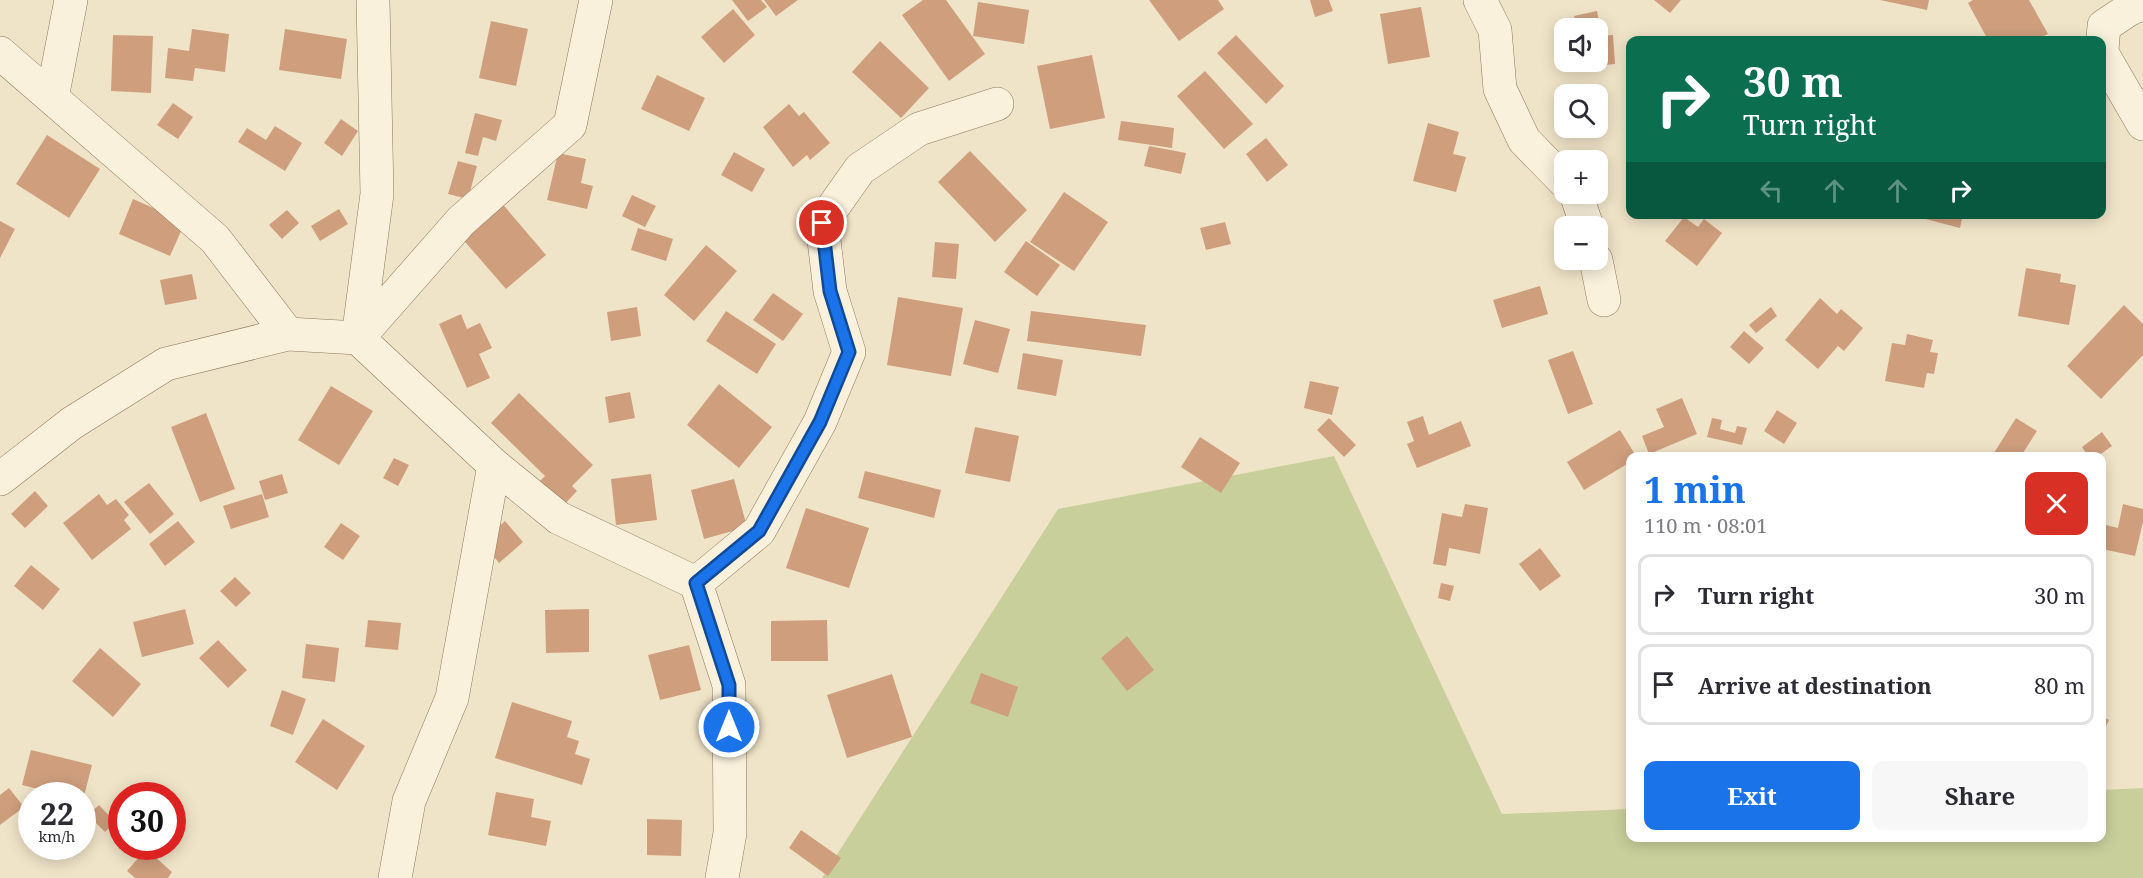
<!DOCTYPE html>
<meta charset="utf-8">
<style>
body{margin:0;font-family:"Noto Serif",serif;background:#f7f7f7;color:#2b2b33;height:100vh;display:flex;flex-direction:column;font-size:22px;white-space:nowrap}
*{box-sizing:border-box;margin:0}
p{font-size:20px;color:#7c7c81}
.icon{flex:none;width:33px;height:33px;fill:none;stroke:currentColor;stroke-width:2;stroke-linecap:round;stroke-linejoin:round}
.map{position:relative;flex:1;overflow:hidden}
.details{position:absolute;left:1626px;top:452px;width:480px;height:390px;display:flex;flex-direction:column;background:#fff;border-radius:12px;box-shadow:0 3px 15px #0003}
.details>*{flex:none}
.hud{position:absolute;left:1626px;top:36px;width:480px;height:183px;border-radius:12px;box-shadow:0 3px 15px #0003;background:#0b6e4f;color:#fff;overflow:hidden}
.buttons{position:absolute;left:1554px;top:18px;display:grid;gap:12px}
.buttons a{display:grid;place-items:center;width:54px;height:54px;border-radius:12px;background:#fff;box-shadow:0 3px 15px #0003;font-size:30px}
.speed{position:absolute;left:18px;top:782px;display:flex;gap:12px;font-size:30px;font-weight:700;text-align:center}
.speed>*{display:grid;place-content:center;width:78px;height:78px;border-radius:50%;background:#fff;box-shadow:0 3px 15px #0003;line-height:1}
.speed small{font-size:15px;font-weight:400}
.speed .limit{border:9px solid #d22;background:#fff;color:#111}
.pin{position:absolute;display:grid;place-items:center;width:51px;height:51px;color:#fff;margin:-26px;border:3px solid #fff;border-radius:50%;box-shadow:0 2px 6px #0007}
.me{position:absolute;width:66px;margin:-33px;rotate:0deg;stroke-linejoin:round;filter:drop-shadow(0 0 4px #0008)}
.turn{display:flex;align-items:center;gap:21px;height:126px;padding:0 18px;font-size:27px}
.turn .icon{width:78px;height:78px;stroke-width:2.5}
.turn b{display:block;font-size:42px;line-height:51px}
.lanes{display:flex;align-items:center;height:57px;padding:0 18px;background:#0003;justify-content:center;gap:30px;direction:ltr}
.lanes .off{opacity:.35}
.round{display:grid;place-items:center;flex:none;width:63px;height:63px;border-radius:12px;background:#f7f7f7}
.overview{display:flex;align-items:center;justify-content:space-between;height:102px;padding:0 18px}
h1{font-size:36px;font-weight:700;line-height:45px;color:#1a73e8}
.action{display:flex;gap:12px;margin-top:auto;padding:12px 18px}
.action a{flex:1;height:69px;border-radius:12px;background:#1a73e8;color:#fff;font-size:24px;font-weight:700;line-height:69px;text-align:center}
.action a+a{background:#f7f7f7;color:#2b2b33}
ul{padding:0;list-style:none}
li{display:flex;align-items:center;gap:18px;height:81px;margin:0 12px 9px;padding:0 6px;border:3px solid #e1e1e2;border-radius:12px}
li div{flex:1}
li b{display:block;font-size:22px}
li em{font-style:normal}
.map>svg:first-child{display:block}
</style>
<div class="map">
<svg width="2143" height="878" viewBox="0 0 2143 878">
<rect width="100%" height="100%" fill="#f0e4c8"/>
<!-- green -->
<path fill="#c9cf9b" d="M 1334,456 L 1502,814 L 1630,809 L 1630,837 L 2102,837 L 2102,790 L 2143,788 L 2143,878 L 822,878 L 1058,509 Z"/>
<!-- building -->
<path fill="#cf9f7d" d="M 732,0 L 761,0 L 767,7 L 748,21 Z
M 764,0 L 798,0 L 776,16 Z
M 923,0 L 946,0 L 985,54 L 949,81 L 902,15 Z
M 1149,0 L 1218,0 L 1224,9 L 1179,41 Z
M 1310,0 L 1329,0 L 1333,11 L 1315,17 Z
M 1654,0 L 1681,0 L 1670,13 Z
M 1880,0 L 1929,0 L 1927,10 Z
M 1973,0 L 2029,0 L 2048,34 L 2035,40 L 1988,40 L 1968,3 Z
M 978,2 L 1029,10 L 1024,44 L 973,36 Z
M 1421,7 L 1430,57 L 1388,64 L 1380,14 Z
M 733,9 L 755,35 L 724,63 L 701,37 Z
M 1597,11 L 1601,31 L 1598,32 L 1598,28 L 1577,28 L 1574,16 Z
M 491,21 L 528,29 L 516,86 L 479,78 Z
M 192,29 L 229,34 L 225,72 L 195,68 L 193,81 L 165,78 L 168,48 L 189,51 Z
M 285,29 L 347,39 L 341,79 L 279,70 Z
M 113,35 L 153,36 L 151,93 L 111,91 Z
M 1236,35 L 1284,86 L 1266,104 L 1217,53 Z
M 1613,35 L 1615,64 L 1595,66 L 1595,62 L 1598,62 L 1598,36 Z
M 880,41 L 929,88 L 901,118 L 852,72 Z
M 1092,55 L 1105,118 L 1050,129 L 1037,66 Z
M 1205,71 L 1253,124 L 1224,149 L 1177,96 Z
M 657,75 L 705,98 L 689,131 L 641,109 Z
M 1595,88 L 1597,94 L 1578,94 Z
M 1598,95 L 1604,112 L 1598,115 Z
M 173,103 L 193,117 L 178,139 L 157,125 Z
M 789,104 L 799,116 L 804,112 L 830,143 L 810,160 L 807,155 L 793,167 L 763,127 Z
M 475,113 L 502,120 L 496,141 L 483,137 L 478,156 L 465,153 Z
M 341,119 L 358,131 L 342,156 L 324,143 Z
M 1121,121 L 1174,128 L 1172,148 L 1118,140 Z
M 1428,123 L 1459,132 L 1453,154 L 1466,157 L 1456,192 L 1413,181 Z
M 275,126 L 302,143 L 285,171 L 238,142 L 247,128 L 266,140 Z
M 47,135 L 100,169 L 69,218 L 16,184 Z
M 1266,138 L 1288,165 L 1267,182 L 1246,154 Z
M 1149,146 L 1186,153 L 1181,174 L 1144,166 Z
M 970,151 L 1027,210 L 995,242 L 938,182 Z
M 734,152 L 765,169 L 752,192 L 721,175 Z
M 558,153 L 586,159 L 581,183 L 593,186 L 587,209 L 547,200 Z
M 458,161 L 477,166 L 468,199 L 448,194 Z
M 1064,192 L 1108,222 L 1074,271 L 1030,242 Z
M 632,195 L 656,206 L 645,227 L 622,216 Z
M 133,199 L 185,222 L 170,256 L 119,234 Z
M 500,201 L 546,255 L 506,289 L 460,236 Z
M 339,209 L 348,224 L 320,241 L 311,226 Z
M 287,210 L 299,223 L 282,239 L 269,225 Z
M 1919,214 L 1963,214 L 1960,228 L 1918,217 Z
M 1684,217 L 1698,227 L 1704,219 L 1722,233 L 1697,266 L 1665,241 Z
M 0,221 L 15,229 L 0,258 Z
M 1225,222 L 1231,244 L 1206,250 L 1200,228 Z
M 638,228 L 673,239 L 666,261 L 631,250 Z
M 1026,241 L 1060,265 L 1037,296 L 1004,272 Z
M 935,242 L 959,244 L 956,279 L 932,277 Z
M 706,245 L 737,271 L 694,321 L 664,295 Z
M 2026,268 L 2061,274 L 2060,282 L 2076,285 L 2069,325 L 2018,316 Z
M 192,274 L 197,299 L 165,305 L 160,280 Z
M 1540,286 L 1548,314 L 1502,328 L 1493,300 Z
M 773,293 L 803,314 L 783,341 L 753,320 Z
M 898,297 L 963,308 L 951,376 L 887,365 Z
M 1820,298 L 1837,314 L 1841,309 L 1863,328 L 1844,351 L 1838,346 L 1818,369 L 1785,340 Z
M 2124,305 L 2143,324 L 2143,355 L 2101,399 L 2067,366 Z
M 637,307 L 641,336 L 611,341 L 607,312 Z
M 1771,307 L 1777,316 L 1756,333 L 1749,325 Z
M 726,311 L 776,344 L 757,374 L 706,341 Z
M 1031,311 L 1146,325 L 1141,356 L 1027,341 Z
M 461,314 L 467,329 L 480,323 L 492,348 L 479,354 L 490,378 L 467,388 L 439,324 Z
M 975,320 L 1010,329 L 998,373 L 963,364 Z
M 1744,331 L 1764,348 L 1749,364 L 1730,347 Z
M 1907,334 L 1933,340 L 1930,352 L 1938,353 L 1934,374 L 1927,373 L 1924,388 L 1885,381 L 1892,343 L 1905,345 Z
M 1573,351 L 1593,404 L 1568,414 L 1548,360 Z
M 1023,353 L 1063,360 L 1056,396 L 1017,389 Z
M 1310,381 L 1339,387 L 1332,415 L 1304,408 Z
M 719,384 L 772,427 L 739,468 L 687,425 Z
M 331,386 L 373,411 L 339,465 L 298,440 Z
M 630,392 L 635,418 L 609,423 L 605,397 Z
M 519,393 L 593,465 L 572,486 L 577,491 L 561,508 L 536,485 L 545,476 L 491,423 Z
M 1682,398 L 1697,434 L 1649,454 L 1642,436 L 1664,427 L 1656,409 Z
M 1777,410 L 1797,423 L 1784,444 L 1764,431 Z
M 206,413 L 235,489 L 200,502 L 171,427 Z
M 1423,416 L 1429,435 L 1461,421 L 1471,446 L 1417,468 L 1407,444 L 1414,441 L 1407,422 Z
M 1329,418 L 1356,445 L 1344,457 L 1317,430 Z
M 1712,418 L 1722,420 L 1720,429 L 1735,433 L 1737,426 L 1747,428 L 1742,445 L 1707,437 Z
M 2016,418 L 2037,431 L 2021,456 L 1992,456 Z
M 975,427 L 1019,436 L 1010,482 L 965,473 Z
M 1620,430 L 1636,456 L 1630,456 L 1630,470 L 1627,464 L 1584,490 L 1567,462 Z
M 2102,432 L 2112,446 L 2098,456 L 2088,456 L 2082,447 Z
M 1200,437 L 1240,463 L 1221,493 L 1181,467 Z
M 394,458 L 409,465 L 398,486 L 383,478 Z
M 865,471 L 941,490 L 934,518 L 858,498 Z
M 282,474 L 288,493 L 265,500 L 259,481 Z
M 651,474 L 657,520 L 616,525 L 611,479 Z
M 734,479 L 747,527 L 704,539 L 691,490 Z
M 149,483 L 174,514 L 150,534 L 124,502 Z
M 35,491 L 48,506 L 25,528 L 11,514 Z
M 99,494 L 107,505 L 116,499 L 129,515 L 124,520 L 131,529 L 92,560 L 63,523 Z
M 262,494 L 269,517 L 231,529 L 223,506 Z
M 1465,504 L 1488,508 L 1480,554 L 1449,548 L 1446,566 L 1433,564 L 1442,513 L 1462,517 Z
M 2123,504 L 2143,509 L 2143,522 L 2135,556 L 2102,549 L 2102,524 L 2118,528 Z
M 806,508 L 869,528 L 849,588 L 786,568 Z
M 178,521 L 195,542 L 165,566 L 149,544 Z
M 505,521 L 523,542 L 499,563 L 482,542 Z
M 341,523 L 360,536 L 343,560 L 324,547 Z
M 1540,548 L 1561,576 L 1540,591 L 1519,564 Z
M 31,565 L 60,589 L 43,610 L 14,586 Z
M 235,577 L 251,593 L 236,607 L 220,591 Z
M 1441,583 L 1454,586 L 1450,601 L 1438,598 Z
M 185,609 L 194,644 L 142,657 L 133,622 Z
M 589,609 L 589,652 L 546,653 L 545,610 Z
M 368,620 L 401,623 L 398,650 L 365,647 Z
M 827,620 L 828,661 L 771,661 L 771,621 Z
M 1127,636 L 1154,670 L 1127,691 L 1101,658 Z
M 218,640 L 247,670 L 228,688 L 199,658 Z
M 306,644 L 339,648 L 335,682 L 302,678 Z
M 689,645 L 701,690 L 660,700 L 648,655 Z
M 100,648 L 141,684 L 113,717 L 72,681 Z
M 981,673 L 1018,687 L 1008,717 L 970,703 Z
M 892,674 L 912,737 L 847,758 L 827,695 Z
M 282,690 L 306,699 L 293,735 L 270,726 Z
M 512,702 L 572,721 L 567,737 L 579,741 L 575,754 L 590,759 L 582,785 L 495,758 Z
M 2102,716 L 2109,720 L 2102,735 Z
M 323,719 L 365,746 L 337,790 L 295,762 Z
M 31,750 L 92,765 L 83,800 L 82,795 L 62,795 L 22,785 Z
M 9,788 L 24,807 L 0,825 L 0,795 Z
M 496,792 L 534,799 L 531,817 L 551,821 L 546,846 L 488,835 Z
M 99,805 L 115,822 L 105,832 L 88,815 Z
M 647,819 L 682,820 L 681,856 L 647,855 Z
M 801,830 L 841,858 L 828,876 L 789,848 Z
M 146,849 L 172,872 L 168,878 L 135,878 L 127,871 Z"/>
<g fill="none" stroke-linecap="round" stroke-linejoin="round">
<defs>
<path id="minor" d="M 596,0 L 570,125 L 461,221 L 358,338 L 494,465 L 559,518 L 696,583 L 729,685 L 730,833 L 722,878
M 1480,0 L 1495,30 L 1500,89 L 1524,140 L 1564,181
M 2102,50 L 2104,26 L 2128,10 L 2143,3
M 0,53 L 215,239 L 288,334
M 2102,53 L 2143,124
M 52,98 L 71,0
M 1576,194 L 1587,226
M 1596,260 L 1604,300
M 0,479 L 72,423 L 166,364 L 288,334 L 358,338 L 377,194 L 373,0
M 696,583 L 759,531 L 820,422 L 849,352 L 830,291 L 822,223 L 860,169 L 919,129 L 997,104
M 395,878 L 409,801 L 452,698 L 494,465"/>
</defs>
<!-- minor casing -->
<use href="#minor" stroke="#8d765c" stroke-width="34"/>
<!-- minor -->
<use href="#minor" stroke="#faf1dc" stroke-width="33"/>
</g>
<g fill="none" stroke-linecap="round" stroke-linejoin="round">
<defs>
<path id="route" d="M 729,727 L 729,685 L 696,583 L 759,531 L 820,422 L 849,352 L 830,291 L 822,223"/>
</defs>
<!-- route casing -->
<use href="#route" stroke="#114b97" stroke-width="15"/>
<!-- route -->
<use href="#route" stroke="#1a73e8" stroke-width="10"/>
</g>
</svg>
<div class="buttons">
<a><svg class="icon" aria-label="sound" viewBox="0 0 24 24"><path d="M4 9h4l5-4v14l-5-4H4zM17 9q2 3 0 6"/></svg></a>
<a><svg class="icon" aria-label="search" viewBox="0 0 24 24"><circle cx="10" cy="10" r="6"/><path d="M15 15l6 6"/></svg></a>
<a>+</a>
<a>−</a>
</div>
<div class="speed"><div>22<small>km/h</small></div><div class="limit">30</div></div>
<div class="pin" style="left:822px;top:223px;background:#d93025"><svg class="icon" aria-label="arrive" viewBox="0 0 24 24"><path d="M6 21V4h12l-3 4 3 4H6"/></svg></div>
<svg class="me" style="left:729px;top:727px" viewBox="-20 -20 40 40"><circle r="17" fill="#1a73e8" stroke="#fff" stroke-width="3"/><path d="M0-11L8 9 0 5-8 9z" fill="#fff"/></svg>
<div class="hud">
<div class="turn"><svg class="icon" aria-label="right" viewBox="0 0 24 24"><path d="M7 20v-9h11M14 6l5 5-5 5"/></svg><div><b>30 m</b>Turn right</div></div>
<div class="lanes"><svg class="icon off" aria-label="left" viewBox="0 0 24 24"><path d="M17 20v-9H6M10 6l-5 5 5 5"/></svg><svg class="icon off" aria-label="ahead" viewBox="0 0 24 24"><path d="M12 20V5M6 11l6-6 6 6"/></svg><svg class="icon off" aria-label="ahead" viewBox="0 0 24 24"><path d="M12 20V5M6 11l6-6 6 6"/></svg><svg class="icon" aria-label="right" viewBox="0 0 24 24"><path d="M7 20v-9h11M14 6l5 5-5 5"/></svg></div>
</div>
<section class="details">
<div class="overview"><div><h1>1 min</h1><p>110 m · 08:01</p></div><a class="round" style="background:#d93025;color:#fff"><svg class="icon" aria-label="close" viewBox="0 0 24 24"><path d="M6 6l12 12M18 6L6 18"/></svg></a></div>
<ul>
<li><svg class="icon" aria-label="right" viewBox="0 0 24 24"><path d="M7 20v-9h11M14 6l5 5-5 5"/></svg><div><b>Turn right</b></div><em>30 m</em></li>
<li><svg class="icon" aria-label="arrive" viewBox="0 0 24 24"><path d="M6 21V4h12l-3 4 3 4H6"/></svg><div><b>Arrive at destination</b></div><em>80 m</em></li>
</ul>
<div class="action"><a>Exit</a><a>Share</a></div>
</section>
</div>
